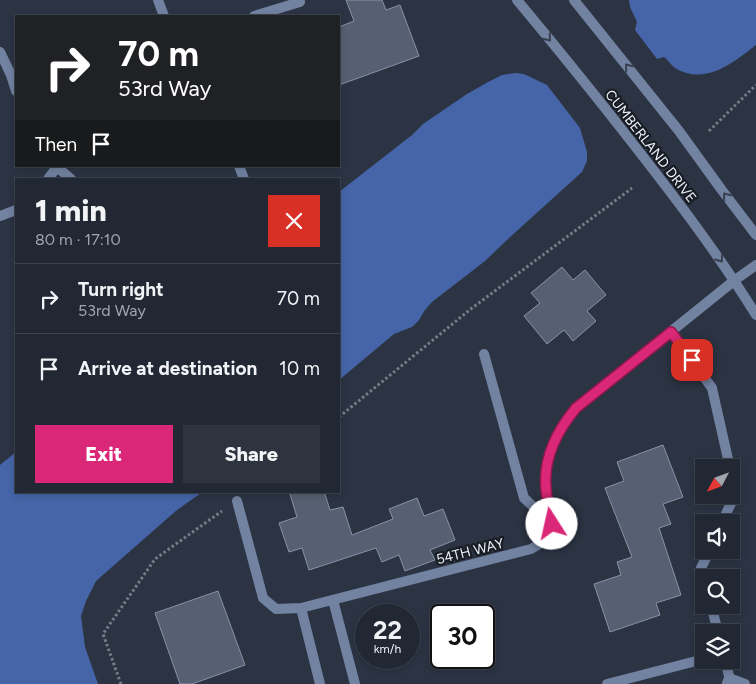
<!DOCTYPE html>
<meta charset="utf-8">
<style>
body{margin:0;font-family:Figtree,sans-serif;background:#2d333f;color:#f1f3f6;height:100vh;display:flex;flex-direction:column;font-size:19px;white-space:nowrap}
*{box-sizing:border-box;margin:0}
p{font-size:16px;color:#a2a5ac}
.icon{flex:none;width:28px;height:28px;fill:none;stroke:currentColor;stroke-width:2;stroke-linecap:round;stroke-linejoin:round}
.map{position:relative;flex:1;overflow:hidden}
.side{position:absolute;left:15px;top:178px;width:325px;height:315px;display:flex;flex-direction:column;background:#212733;border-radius:0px;box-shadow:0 2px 8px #0003,0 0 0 1px #3e444e}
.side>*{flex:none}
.guide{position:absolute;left:15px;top:15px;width:325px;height:152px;border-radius:0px;box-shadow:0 2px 8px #0003,0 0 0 1px #3e444e;background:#202124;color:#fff;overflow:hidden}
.needle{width:32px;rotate:229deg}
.tools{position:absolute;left:695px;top:459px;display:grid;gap:10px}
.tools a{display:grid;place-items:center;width:45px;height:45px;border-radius:0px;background:#212733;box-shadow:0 2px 8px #0003,0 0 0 1px #3e444e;font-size:25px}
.speed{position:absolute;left:355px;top:604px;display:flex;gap:10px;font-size:25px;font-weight:700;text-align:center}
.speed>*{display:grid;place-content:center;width:65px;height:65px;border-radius:50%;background:#212733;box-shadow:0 2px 8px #0003,0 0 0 1px #3e444e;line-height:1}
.speed small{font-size:12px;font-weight:400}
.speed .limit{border:2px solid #111;border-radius:8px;background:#fff;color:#111}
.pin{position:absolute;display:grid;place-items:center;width:42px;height:42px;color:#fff;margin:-21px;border-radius:10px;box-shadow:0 2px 8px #0006}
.me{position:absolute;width:55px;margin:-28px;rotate:350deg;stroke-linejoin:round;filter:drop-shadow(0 0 4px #0008)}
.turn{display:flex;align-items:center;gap:18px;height:105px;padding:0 20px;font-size:22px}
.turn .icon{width:65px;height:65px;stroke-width:2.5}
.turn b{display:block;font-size:35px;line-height:42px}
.then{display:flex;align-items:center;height:48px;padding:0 20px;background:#0003;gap:10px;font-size:19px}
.round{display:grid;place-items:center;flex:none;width:52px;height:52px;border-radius:0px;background:#2d333f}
.overview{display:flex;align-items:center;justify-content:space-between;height:85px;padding:0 20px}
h1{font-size:30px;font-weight:800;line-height:38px}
.cta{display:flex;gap:10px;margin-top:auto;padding:10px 20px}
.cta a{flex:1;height:58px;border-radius:0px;background:#db2777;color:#fff;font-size:20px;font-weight:800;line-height:58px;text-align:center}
.cta a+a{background:#2d333f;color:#f1f3f6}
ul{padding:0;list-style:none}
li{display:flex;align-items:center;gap:15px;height:70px;padding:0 20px;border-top:1px solid #3e444e}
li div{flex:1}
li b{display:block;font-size:19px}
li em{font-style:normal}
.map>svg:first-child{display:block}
</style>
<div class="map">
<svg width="756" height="684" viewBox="0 0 756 684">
<rect width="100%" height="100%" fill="#2c3444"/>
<!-- water -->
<path fill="#4565a8" d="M 629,0 L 756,0 L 756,45 C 733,63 705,86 675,68 C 671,65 668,60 664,57 L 657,59 L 635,30 L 637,22 L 630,7 Z
M 515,73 L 524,74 L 547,85 L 580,128 L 587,152 L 587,161 L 582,172 L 509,238 L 485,261 L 432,302 L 425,310 L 419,320 L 412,327 L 394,334 L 339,380 L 339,192 L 412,135 L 423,124 L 467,94 L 490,81 L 502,75 Z
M 16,452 L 16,491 L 204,491 L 177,510 L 96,581 L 86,601 L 81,616 L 85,647 L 98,684 L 0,684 L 0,465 Z"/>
<!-- building -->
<path fill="#576072" stroke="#8892a6" d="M 346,0 L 382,0 L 386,10 L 400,5 L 419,56 L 339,85 L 339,27 L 354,21 Z
M 562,267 L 573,280 L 585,270 L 606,295 L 587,311 L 596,321 L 573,341 L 564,330 L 547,344 L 524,316 L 540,303 L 531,293 Z
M 663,445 L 683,497 L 663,504 L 671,524 L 659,528 L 681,595 L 656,603 L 660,615 L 610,632 L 594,584 L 621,575 L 617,562 L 632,557 L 605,488 L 624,481 L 617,462 Z
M 289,491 L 324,491 L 330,510 L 343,507 L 352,535 L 393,519 L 389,509 L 417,498 L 424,516 L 443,509 L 455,540 L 430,550 L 435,560 L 405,571 L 399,555 L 382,562 L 376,548 L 309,570 L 302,548 L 289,552 L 279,523 L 297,517 Z
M 218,591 L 245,665 L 192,684 L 180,684 L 155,613 Z"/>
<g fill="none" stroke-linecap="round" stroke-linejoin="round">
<!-- path -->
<path stroke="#757c8a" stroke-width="3" stroke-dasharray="2.5 2.5" stroke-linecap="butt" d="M 709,131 L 756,85
M 339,417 L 472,308 L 632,188
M 121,684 L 103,634 L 155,559 L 222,511"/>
<!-- service -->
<path stroke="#7282a1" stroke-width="10" d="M 158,0 L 164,16
M 254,16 L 300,2
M 56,166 L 71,179
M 239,166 L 244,179
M 48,179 L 57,167
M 0,216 L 16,210
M 484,354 L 524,498 L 552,524
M 333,600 L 355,684
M 727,683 L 729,678 L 745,684
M 607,684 L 704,659"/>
<!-- minor -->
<path stroke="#7282a1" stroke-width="10" d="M 0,52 L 11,75 L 16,91
M 671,332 L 712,388 L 730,468
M 237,501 L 263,598 L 276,609 L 301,608 L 531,549 L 546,540 L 552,524 L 546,490 L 546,472 L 549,454 L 556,437 L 565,422 L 576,408 L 735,280 L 756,265
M 722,522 L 736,493 L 731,471
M 704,578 L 701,568 L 710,550
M 711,605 L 718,632
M 301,608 L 320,684
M 725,660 L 731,684"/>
<!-- tertiary -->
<path stroke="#7282a1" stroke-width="10" d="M 517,0 C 557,48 596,96 634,145 C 677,200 719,255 756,315
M 574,0 L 679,131 L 721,189 L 756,235"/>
</g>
<!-- one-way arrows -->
<defs><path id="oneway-chevron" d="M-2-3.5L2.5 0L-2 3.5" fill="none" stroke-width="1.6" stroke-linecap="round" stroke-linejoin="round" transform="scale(1.25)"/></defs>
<g stroke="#38404f">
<use href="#oneway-chevron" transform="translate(548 38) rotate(51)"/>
<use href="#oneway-chevron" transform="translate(628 67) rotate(-129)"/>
<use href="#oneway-chevron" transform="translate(726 196) rotate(-128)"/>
<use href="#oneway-chevron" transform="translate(720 259) rotate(54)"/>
</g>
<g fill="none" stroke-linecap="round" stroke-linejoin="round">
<defs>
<path id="route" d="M 552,524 C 550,513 547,501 546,489 C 543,458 556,432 576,408 L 671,332 L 692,360"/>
</defs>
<!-- route casing -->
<use href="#route" stroke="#8e194d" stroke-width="12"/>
<!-- route -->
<use href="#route" stroke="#db2777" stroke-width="9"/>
</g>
<g text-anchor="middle" stroke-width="4.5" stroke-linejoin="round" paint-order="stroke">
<!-- street labels -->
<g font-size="14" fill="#ebf1fb" stroke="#181c23">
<text transform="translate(651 146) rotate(52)" y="5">CUMBERLAND DRIVE</text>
<text transform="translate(470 551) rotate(-14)" y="5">54TH WAY</text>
</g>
</g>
</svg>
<div class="tools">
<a><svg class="needle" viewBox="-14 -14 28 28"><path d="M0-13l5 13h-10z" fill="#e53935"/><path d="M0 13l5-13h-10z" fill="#a2a5ac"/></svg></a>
<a><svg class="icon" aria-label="sound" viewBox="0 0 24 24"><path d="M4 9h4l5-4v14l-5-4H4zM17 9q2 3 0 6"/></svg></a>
<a><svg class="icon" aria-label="search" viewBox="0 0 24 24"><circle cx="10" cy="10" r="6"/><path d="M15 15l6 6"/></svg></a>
<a><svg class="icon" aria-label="layers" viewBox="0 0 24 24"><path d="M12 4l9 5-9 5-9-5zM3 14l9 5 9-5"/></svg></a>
</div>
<div class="speed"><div>22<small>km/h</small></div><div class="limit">30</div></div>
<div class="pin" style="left:692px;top:360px;background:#d93025"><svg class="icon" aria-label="arrive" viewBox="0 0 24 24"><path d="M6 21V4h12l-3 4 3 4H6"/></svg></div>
<svg class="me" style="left:552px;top:524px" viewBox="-20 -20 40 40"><circle r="19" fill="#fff"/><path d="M0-13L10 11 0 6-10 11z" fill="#db2777"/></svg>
<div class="guide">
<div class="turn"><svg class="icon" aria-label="right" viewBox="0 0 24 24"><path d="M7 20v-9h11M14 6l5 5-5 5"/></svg><div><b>70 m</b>53rd Way</div></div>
<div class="then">Then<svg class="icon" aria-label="arrive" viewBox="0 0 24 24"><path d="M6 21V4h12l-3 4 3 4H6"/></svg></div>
</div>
<section class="side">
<div class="overview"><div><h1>1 min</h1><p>80 m · 17:10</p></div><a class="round" style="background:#d93025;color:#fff"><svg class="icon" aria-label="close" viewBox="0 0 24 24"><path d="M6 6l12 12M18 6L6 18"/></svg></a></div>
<ul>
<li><svg class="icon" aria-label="right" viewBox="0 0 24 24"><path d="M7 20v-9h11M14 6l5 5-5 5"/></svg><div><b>Turn right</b><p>53rd Way</p></div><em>70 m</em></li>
<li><svg class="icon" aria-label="arrive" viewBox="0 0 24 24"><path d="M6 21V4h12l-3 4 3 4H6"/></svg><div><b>Arrive at destination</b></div><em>10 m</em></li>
</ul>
<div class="cta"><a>Exit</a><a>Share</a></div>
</section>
</div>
